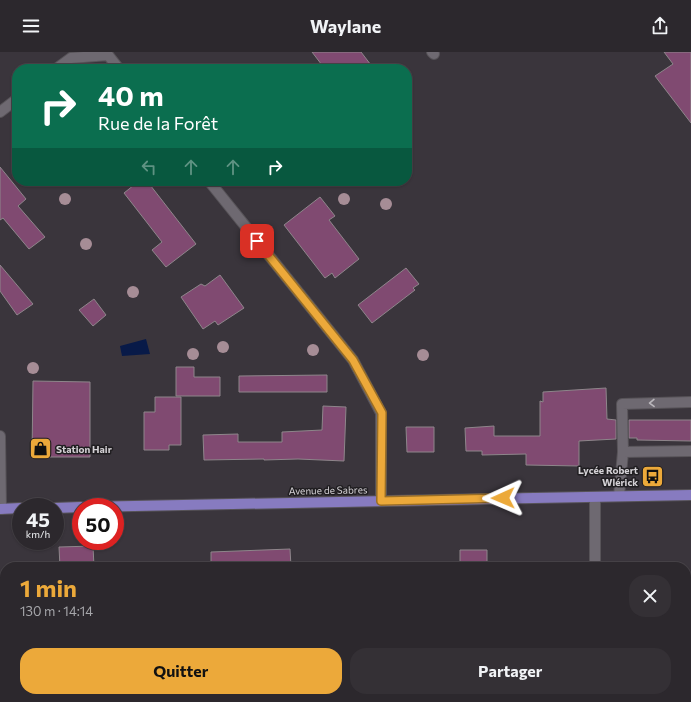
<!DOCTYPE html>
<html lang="fr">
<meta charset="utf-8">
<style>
body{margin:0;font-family:Commissioner,sans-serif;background:#343035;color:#f1f3f6;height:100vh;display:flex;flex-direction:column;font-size:15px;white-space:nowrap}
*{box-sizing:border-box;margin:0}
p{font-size:13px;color:#a6a6aa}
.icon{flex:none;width:22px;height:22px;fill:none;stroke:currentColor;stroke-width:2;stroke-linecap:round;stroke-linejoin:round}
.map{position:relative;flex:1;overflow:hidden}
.details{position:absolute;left:0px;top:510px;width:691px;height:140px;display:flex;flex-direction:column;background:#2c282d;border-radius:16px 16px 0 0;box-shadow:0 1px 3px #0004,0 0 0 1px #484449}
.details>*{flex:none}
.guide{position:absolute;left:12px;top:12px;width:400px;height:122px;border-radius:16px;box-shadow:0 1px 3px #0004,0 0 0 1px #484449;background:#0b6e4f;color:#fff;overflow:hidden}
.speed{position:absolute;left:12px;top:446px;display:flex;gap:8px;font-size:20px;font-weight:700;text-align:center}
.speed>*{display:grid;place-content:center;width:52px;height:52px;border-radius:50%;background:#2c282d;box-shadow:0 1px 3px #0004,0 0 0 1px #484449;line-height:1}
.speed small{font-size:10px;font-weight:400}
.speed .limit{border:6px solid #d22;background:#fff;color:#111}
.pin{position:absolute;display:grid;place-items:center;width:34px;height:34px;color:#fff;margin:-17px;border-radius:8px;box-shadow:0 2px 6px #0006}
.me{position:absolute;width:44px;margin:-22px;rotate:269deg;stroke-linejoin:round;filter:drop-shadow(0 0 3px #0008)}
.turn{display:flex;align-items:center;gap:14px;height:84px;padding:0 20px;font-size:18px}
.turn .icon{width:52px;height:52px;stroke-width:2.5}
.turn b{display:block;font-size:28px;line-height:34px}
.lanes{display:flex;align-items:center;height:38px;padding:0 20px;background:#0003;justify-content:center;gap:20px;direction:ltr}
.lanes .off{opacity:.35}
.round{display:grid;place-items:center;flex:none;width:42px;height:42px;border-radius:16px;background:#343035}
.overview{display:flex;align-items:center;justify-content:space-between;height:68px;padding:0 20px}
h1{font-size:24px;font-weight:700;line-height:30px;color:#eca93a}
.primary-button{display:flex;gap:8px;margin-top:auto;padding:8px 20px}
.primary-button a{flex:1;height:46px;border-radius:16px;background:#eca93a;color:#111;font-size:16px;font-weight:700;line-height:46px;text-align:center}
.primary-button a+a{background:#343035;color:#f1f3f6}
header{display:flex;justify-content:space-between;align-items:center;height:52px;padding:0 20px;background:#2c282d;font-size:18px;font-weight:700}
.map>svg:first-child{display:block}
</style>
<header><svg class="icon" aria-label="menu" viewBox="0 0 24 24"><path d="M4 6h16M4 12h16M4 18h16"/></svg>Waylane<svg class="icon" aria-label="share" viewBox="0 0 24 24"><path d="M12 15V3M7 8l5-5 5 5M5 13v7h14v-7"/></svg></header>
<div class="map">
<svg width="691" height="650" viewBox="0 0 691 650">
<rect width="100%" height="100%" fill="#3a353c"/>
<!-- water -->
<path fill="#081a48" d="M 146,287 L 150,302 L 122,304 L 120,294 Z"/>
<!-- building -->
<path fill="#804a71" stroke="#8e868b" d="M 312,0 L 361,0 L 374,17 L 325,17 Z
M 664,0 L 691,0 L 691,71 L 655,24 L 673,12 Z
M 0,115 L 26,147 L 18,154 L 45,185 L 29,197 L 3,166 L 0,168 Z
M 139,129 L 147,129 L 196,192 L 166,215 L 152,198 L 162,190 L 124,141 Z
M 320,145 L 335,164 L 329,168 L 359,207 L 335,226 L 332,221 L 325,226 L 284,173 Z
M 0,213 L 33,252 L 17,263 L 0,239 Z
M 406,216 L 419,232 L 413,236 L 415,238 L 372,271 L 358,253 Z
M 220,223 L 244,256 L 218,273 L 215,269 L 203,277 L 181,245 L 201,232 L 205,234 Z
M 94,247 L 106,263 L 93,274 L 79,258 Z
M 176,315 L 194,315 L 194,325 L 220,325 L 220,344 L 176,344 Z
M 327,323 L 327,340 L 239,340 L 239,324 Z
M 33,329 L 90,330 L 90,405 L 32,405 Z
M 606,336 L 607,367 L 616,368 L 616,387 L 579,389 L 579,414 L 526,413 L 526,402 L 482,403 L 482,399 L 466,399 L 465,376 L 494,374 L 494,384 L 540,384 L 540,349 L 543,350 L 543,340 Z
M 155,345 L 181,345 L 181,393 L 169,393 L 169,398 L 144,398 L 144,360 L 155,360 Z
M 323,354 L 346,355 L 344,409 L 298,407 L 264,408 L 264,407 L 204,408 L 203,383 L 238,382 L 238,390 L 282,390 L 282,380 L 322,378 Z
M 629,368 L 691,368 L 691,389 L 637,388 L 637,386 L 629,386 Z
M 406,375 L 434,375 L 434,400 L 407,400 Z
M 93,494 L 94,515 L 60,515 L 59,495 Z
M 290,497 L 291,515 L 211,515 L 211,500 Z
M 460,498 L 487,498 L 487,515 L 460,515 Z"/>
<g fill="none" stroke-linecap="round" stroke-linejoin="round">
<defs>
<path id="minor" d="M 432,0 L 434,2
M 56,17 L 71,6 L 108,3 L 119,17
M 0,60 L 17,47
M 209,129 L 353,308 L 381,361 L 381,449
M 0,384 L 1,457
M 623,400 L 691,399
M 619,444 L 623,400 L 622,352 L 691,350
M 595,515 L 595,445
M 598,645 L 599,650"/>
<path id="major" d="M 85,455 L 691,443
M 55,456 L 81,455
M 0,457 L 21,456"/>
</defs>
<!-- minor casing -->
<use href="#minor" stroke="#575358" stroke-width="12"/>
<!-- major casing -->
<use href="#major" stroke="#575358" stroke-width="12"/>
<!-- minor -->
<use href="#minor" stroke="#6e6971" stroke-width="10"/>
<!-- major -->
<use href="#major" stroke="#877bc0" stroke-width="10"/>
</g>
<!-- trees -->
<g fill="#a68d96">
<circle cx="65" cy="147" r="6"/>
<circle cx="344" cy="147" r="6"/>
<circle cx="386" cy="152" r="6"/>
<circle cx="86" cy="192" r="6"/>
<circle cx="133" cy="240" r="6"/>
<circle cx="223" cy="295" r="6"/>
<circle cx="313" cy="298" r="6"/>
<circle cx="193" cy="302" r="6"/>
<circle cx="423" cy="303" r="6"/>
<circle cx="33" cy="316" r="6"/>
</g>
<!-- one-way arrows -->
<defs><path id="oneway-chevron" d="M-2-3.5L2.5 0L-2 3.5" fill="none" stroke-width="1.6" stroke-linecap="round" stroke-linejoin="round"/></defs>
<use stroke="#bab7bc" href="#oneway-chevron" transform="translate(652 351) rotate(179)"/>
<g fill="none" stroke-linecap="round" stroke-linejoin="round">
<defs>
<path id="route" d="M 257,189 L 353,308 L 382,361 L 381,449 L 503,446"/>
</defs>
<!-- route casing -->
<use href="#route" stroke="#996e26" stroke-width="10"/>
<!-- route -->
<use href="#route" stroke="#eca93a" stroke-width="7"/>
</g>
<!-- icons -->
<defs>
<symbol id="shop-square" viewBox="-11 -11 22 22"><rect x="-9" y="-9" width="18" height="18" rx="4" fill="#eca93a" stroke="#201e21"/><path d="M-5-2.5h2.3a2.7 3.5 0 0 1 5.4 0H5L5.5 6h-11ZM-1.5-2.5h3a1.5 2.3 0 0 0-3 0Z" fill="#111"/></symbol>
<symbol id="bus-square" viewBox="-11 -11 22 22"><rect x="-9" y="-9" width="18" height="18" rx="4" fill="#eca93a" stroke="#201e21"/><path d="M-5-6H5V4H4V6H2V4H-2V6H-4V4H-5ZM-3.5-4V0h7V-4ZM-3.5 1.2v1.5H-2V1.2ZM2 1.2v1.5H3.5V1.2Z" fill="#111"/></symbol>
</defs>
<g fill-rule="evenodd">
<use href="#shop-square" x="28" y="384" width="25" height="25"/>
<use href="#bus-square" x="640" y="412" width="25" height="25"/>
</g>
<g text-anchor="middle" stroke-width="3" stroke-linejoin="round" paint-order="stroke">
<!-- poi labels -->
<g font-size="10" font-weight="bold" fill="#d4d1d5" stroke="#201e21" text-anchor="start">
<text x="56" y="401">Station Hair</text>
<text x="638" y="422" text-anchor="end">Lycée Robert<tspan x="638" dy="12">Wlérick</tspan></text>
</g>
<!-- street labels -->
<g font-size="10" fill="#d4d1d5" stroke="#201e21">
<text transform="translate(328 438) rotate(-1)" y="4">Avenue de Sabres</text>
</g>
</g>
</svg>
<div class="speed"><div>45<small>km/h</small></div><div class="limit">50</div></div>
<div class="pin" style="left:257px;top:189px;background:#d93025"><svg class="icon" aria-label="arrive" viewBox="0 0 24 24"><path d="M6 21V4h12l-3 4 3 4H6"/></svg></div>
<svg class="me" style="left:503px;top:446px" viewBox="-20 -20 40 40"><path d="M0-17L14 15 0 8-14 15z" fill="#eca93a" stroke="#fff" stroke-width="4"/></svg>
<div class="guide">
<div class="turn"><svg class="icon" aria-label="right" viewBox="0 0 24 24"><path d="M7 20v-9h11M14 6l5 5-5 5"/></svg><div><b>40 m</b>Rue de la Forêt</div></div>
<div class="lanes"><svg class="icon off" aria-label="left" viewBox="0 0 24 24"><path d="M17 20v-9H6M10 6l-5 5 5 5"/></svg><svg class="icon off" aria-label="ahead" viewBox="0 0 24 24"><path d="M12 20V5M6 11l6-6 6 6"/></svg><svg class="icon off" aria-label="ahead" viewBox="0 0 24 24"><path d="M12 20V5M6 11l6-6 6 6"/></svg><svg class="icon" aria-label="right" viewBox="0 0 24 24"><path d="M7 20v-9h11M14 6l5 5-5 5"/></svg></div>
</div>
<section class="details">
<div class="overview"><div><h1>1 min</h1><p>130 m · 14:14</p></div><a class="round"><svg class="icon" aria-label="close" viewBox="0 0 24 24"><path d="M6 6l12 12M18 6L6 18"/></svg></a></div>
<div class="primary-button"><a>Quitter</a><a>Partager</a></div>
</section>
</div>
